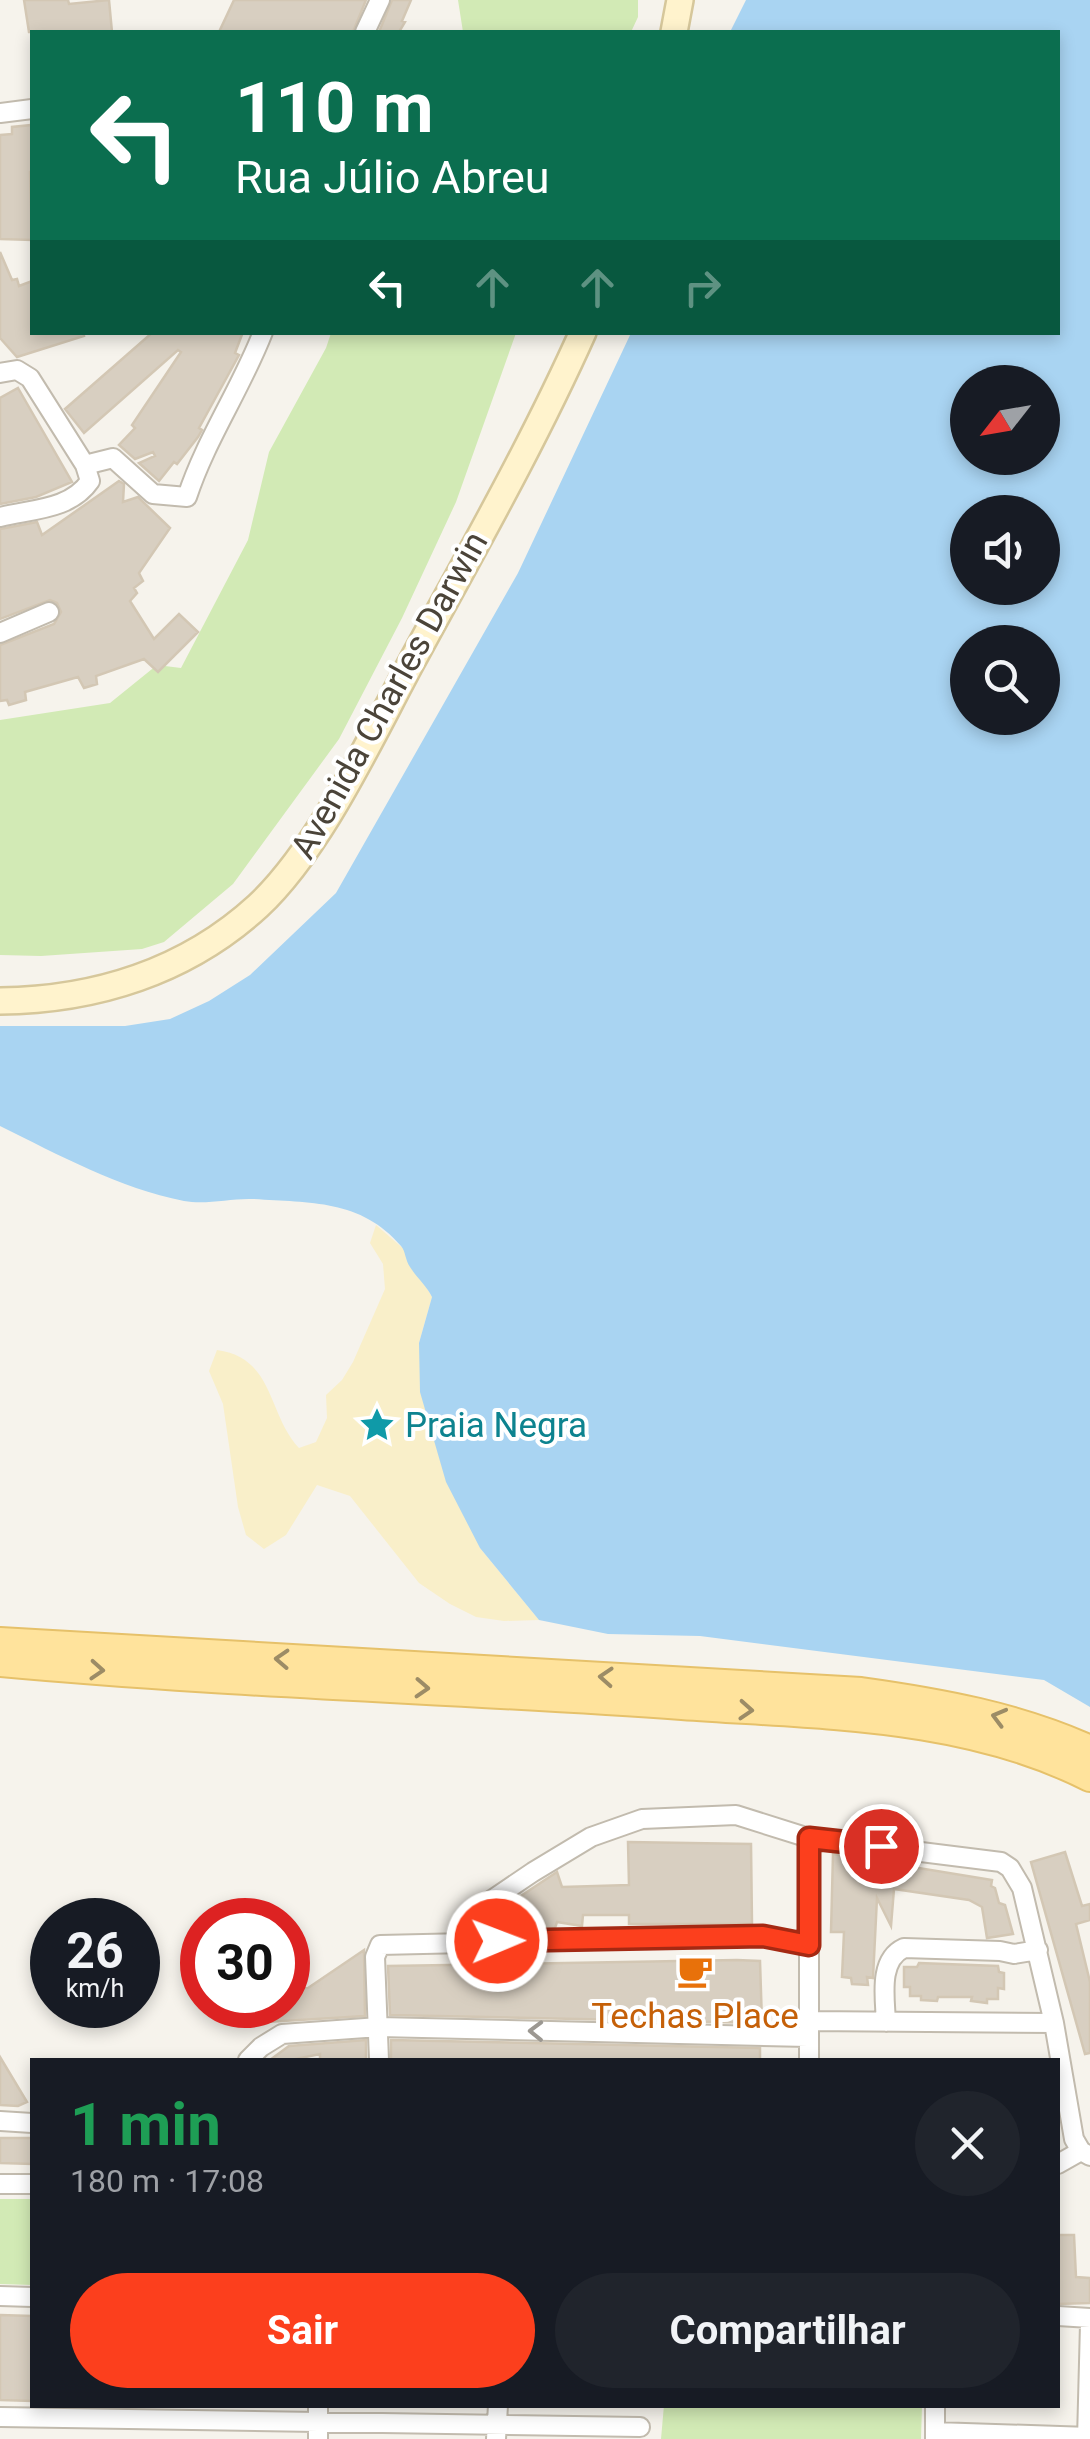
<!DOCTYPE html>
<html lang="pt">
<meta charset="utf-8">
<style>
body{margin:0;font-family:Roboto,sans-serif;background:#20242c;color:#f1f3f6;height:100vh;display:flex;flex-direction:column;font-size:38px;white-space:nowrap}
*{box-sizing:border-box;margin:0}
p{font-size:32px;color:#9ea1a6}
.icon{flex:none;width:55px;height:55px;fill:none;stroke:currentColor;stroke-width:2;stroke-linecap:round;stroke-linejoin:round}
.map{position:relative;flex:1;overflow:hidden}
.drawer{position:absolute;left:30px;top:2058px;width:1030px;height:350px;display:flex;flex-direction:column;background:#171b24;border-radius:0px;box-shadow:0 5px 15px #0003}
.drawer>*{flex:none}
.hud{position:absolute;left:30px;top:30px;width:1030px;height:305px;border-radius:0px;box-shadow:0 5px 15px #0003;background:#0b6e4f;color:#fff;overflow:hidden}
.needle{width:65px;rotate:239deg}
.fabs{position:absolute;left:950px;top:365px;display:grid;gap:20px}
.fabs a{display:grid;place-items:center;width:110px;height:110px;border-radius:50%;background:#171b24;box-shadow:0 5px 15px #0003;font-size:50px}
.speed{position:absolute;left:30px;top:1898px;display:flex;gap:20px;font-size:50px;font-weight:700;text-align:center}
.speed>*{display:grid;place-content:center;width:130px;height:130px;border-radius:50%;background:#171b24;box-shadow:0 5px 15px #0003;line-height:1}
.speed small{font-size:25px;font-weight:400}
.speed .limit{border:15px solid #d22;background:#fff;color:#111}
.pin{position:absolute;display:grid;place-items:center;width:85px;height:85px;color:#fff;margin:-42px;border:5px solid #fff;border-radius:50%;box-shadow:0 2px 10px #0007}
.me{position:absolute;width:110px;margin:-55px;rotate:89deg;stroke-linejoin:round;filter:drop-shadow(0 0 8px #0008)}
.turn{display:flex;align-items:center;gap:35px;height:210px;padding:0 40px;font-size:45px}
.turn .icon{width:130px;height:130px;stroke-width:2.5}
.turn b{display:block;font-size:70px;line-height:85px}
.lanes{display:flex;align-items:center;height:95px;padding:0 40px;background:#0003;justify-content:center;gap:50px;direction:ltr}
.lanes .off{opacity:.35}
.round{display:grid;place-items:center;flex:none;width:105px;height:105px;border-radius:52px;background:#20242c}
.overview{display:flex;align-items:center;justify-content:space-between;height:170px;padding:0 40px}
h1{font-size:60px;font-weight:700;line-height:75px;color:#1e9e55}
.button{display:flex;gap:20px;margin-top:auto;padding:20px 40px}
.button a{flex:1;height:115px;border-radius:60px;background:#fc3f1d;color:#fff;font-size:40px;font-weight:700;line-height:115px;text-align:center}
.button a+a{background:#20242c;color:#f1f3f6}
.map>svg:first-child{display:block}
</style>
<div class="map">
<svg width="1090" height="2439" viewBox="0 0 1090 2439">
<rect width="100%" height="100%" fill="#f6f3ec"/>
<!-- green -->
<path fill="#d2eab5" d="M 458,0 L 638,0 L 638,17 L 631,32 L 463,32 Z
M 331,333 L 516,333 L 456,502 L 402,618 L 339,739 L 233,884 L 164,942 L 142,949 L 41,956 L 0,955 L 0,720 L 110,703 L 157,665 L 181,668 L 248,540 L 269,452 L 326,348 Z
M 0,2199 L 32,2199 L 32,2285 L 0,2284 Z
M 664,2405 L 922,2405 L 921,2439 L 661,2439 Z"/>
<!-- sand -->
<path fill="#f9efc9" d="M 376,1225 L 405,1250 L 407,1261 L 422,1279 L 432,1297 L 419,1343 L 480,1548 L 539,1620 L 504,1621 L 476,1617 L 450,1604 L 419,1583 L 350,1496 L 317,1485 L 286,1535 L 264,1549 L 246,1535 L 238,1507 L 223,1404 L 209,1371 L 217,1350 C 275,1358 267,1414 299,1448 L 316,1442 L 327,1418 L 326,1395 L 342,1380 L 353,1362 L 385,1289 L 383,1264 L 370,1243 Z"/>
<!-- water -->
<path fill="#a9d4f2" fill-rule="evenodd" d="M 746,0 L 1090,0 L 1090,1707 L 1044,1680 L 700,1636 L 608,1634 L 539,1620 L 480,1548 L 446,1482 L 420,1392 L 419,1343 L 432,1297 C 426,1285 417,1278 410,1267 C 405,1260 406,1252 401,1246 C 361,1199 309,1203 253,1199 C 231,1198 207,1205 184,1201 C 119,1188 59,1155 0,1126 L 0,1026 L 125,1026 L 170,1019 L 209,1001 L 250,975 L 336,893 L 518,573 L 631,333 L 1058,332 L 1058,32 L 730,32 ZM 968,382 L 1042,382 L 1042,458 L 968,458 ZM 968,512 L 1042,512 L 1042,588 L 968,588 ZM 968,642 L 1042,642 L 1042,718 L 968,718 Z"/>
<!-- building -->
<path fill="#d8cfc1" stroke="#d3c7b4" stroke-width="2.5" d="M 24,0 L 68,0 L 69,4 L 109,0 L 112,32 L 29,32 Z
M 234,0 L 366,0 L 353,32 L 219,32 Z
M 392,0 L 411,0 L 402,21 L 405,22 L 399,32 L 379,32 Z
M 32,125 L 32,171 L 30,172 L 32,240 L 0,239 L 0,135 L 12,134 L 12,127 Z
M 0,252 L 12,280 L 17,279 L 19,286 L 32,281 L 32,332 L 83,332 L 84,336 L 17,357 L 0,338 Z
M 153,332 L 243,332 L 235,353 L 239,355 L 199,428 L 202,430 L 198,437 L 177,464 L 174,462 L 159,481 L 139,463 L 155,456 L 153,452 L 135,459 L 119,445 L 135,428 L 132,425 L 181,352 L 178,350 L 84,433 L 65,409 Z
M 18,388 L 72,482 L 36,497 L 0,504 L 0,398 Z
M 119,481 L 124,484 L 123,502 L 138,497 L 170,528 L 139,573 L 143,581 L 134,588 L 137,593 L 130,601 L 154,639 L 179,614 L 198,632 L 158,672 L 144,659 L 96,676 L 97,684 L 84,688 L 78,677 L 25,692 L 26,700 L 9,705 L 7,700 L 0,701 L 0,645 L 54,624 L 61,612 L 57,603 L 50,600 L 0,619 L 0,529 L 37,522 L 42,535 Z
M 628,1842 L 751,1844 L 752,1924 L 629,1924 L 629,1915 L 583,1915 L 582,1926 L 557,1922 L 555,1928 L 507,1928 L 504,1924 L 489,1926 L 486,1919 L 557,1872 L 562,1887 L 629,1885 Z
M 1065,1852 L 1082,1906 L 1090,1904 L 1090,1920 L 1076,1924 L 1090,1982 L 1090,2053 L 1085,2054 L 1031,1862 Z
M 833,1854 L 992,1880 L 991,1886 L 995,1888 L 999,1903 L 1005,1905 L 1013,1934 L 987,1938 L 982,1907 L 969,1900 L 894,1889 L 891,1926 L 877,1898 L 873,1978 L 867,1977 L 868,1985 L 852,1984 L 851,1978 L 842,1977 L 844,1932 L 831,1932 Z
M 364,1950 L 365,2016 L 267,2022 L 266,2005 L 288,2005 L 288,1989 L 308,1988 Z
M 737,1960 L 760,1961 L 762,2023 L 390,2015 L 388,1966 Z
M 919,1963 L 998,1966 L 999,1972 L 1004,1973 L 1004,1989 L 998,1988 L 998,1999 L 987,1999 L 987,2003 L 971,2001 L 972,1997 L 938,1997 L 937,2001 L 921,2000 L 921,1996 L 910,1996 L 910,1987 L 904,1987 L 904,1967 L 917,1967 Z
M 366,2040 L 366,2060 L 320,2060 L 320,2054 L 291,2060 L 270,2060 L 289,2046 Z
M 391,2040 L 760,2048 L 760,2060 L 391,2060 Z
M 0,2057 L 27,2102 L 18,2106 L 0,2105 Z
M 0,2138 L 32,2138 L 32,2164 L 0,2163 Z
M 1058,2235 L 1074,2235 L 1076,2277 L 1090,2278 L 1090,2303 L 1058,2304 Z
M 0,2315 L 32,2316 L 32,2401 L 0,2400 Z"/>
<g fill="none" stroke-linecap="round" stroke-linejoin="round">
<defs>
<path id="street" d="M 365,32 L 380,0
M 0,113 L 32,109
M 0,373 L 17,370 L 30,378 L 85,465 L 90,481 C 70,510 32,509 0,517
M 85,465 L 113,458 L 153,494 L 187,497 C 206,439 241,389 263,332
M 0,633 L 49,612
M 459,1941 L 477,1910 L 533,1872 L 591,1837 L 642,1819 L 736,1815 L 809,1838 L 1001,1862 L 1010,1868 L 1022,1888 L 1054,2023 L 1074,2139 L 1081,2151 L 1090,2156
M 809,2021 L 1054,2023
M 886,2022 C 885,1998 878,1960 904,1948 L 1000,1951 L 1014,1954 L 1038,1950
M 248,2060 L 261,2047 L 282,2034 L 379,2027 L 808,2037
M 379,2060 L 375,1957 L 380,1945 L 763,1936 L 809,1945
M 809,2060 L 809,1838
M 0,2121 L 32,2123
M 1058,2164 L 1081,2151
M 0,2184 L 32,2184
M 0,2296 L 32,2297
M 1058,2316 L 1090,2318
M 318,2405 L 318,2439
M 0,2417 L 640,2427
M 935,2432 L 1090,2437
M 496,2439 L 498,2405
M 935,2439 L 935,2405
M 1087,2439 L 1090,2324"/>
<path id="secondary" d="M 674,32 L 680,0
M 0,1001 C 95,1000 186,972 258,906 C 320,848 370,739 411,663 C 470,554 532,446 583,332"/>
<path id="primary" d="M 0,1642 L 861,1692 C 940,1703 1017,1717 1090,1750
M 0,1662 C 227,1683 455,1689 682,1705 C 819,1715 964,1713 1090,1777"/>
</defs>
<!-- street casing -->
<use href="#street" stroke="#c2bbae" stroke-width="22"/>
<!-- secondary casing -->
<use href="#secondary" stroke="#d6c79b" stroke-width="30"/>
<!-- primary casing -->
<use href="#primary" stroke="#e6c16a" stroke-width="32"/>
<!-- street -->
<use href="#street" stroke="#fff" stroke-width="18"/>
<!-- secondary -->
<use href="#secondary" stroke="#fff3cd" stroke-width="25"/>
<!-- primary -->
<use href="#primary" stroke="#ffe39c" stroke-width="28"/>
</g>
<!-- one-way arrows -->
<defs><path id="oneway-chevron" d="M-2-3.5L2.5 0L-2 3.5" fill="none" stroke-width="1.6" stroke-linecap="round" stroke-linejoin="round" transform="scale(2.5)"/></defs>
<g stroke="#9c8c66">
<use href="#oneway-chevron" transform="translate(282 1659) rotate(-177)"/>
<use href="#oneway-chevron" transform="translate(97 1670) rotate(4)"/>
<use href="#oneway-chevron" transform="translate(606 1677) rotate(-176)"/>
<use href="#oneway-chevron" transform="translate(422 1688) rotate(3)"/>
<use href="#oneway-chevron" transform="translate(746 1710) rotate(4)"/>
<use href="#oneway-chevron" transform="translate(999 1717) rotate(-165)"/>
</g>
<use stroke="#9c9892" href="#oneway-chevron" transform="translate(536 2031) rotate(-179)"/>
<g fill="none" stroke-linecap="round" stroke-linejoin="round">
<defs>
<path id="route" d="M 497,1941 L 763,1936 L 809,1945 L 809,1838 L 881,1846"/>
</defs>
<!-- route casing -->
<use href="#route" stroke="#a42913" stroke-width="25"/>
<!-- route -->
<use href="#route" stroke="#fc3f1d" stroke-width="18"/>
</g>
<!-- icons -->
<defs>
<symbol id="sight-bare" viewBox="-9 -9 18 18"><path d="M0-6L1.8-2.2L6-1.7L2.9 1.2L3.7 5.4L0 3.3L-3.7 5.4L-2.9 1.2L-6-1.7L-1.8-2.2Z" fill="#0f9aa8" stroke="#fff" stroke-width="2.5" paint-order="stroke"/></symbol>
<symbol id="cafe-bare" viewBox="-9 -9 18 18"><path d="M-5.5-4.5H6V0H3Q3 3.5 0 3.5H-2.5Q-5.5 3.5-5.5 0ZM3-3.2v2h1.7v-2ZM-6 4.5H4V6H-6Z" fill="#e8710a" stroke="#fff" stroke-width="2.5" paint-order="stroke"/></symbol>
</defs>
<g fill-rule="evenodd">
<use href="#sight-bare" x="352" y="1400" width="50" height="50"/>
<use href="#cafe-bare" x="670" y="1946" width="50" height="50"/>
</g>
<g text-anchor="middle" stroke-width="8" stroke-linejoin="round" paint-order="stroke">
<!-- street labels -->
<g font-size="35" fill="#4b4439" stroke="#fff">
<text transform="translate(389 695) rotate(-61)" y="12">Avenida Charles Darwin</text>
</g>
<!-- culture labels -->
<g font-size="35" fill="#0d838f" stroke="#fff" text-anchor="start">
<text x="405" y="1437">Praia Negra</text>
</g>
<!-- food labels -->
<g font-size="35" fill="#c56008" stroke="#fff">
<text x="695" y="2028">Techas Place</text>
</g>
</g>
</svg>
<div class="fabs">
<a><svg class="needle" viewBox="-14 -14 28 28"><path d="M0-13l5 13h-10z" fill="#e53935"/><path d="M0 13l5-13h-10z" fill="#9ea1a6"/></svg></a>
<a><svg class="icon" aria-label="sound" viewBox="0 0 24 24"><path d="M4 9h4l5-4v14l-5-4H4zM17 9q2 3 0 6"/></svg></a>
<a><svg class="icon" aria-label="search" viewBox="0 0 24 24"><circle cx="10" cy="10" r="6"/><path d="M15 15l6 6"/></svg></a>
</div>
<div class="speed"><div>26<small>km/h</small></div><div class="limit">30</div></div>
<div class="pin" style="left:881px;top:1846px;background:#d93025"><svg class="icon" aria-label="arrive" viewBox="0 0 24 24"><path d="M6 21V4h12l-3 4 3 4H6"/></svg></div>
<svg class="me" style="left:497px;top:1941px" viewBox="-20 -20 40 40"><circle r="17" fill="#fc3f1d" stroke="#fff" stroke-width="3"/><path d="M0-11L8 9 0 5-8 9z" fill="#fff"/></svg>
<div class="hud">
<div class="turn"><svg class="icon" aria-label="left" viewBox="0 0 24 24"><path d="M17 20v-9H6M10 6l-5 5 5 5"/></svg><div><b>110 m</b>Rua Júlio Abreu</div></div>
<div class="lanes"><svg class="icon" aria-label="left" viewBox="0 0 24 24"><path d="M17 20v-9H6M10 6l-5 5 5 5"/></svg><svg class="icon off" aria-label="ahead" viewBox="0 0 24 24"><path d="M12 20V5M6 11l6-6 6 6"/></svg><svg class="icon off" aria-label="ahead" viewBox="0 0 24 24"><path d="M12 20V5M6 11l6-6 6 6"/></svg><svg class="icon off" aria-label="right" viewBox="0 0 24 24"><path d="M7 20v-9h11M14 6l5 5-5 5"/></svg></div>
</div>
<section class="drawer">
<div class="overview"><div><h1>1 min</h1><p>180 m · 17:08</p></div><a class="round"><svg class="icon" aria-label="close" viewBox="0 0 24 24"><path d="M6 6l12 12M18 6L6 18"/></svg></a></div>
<div class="button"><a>Sair</a><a>Compartilhar</a></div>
</section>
</div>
